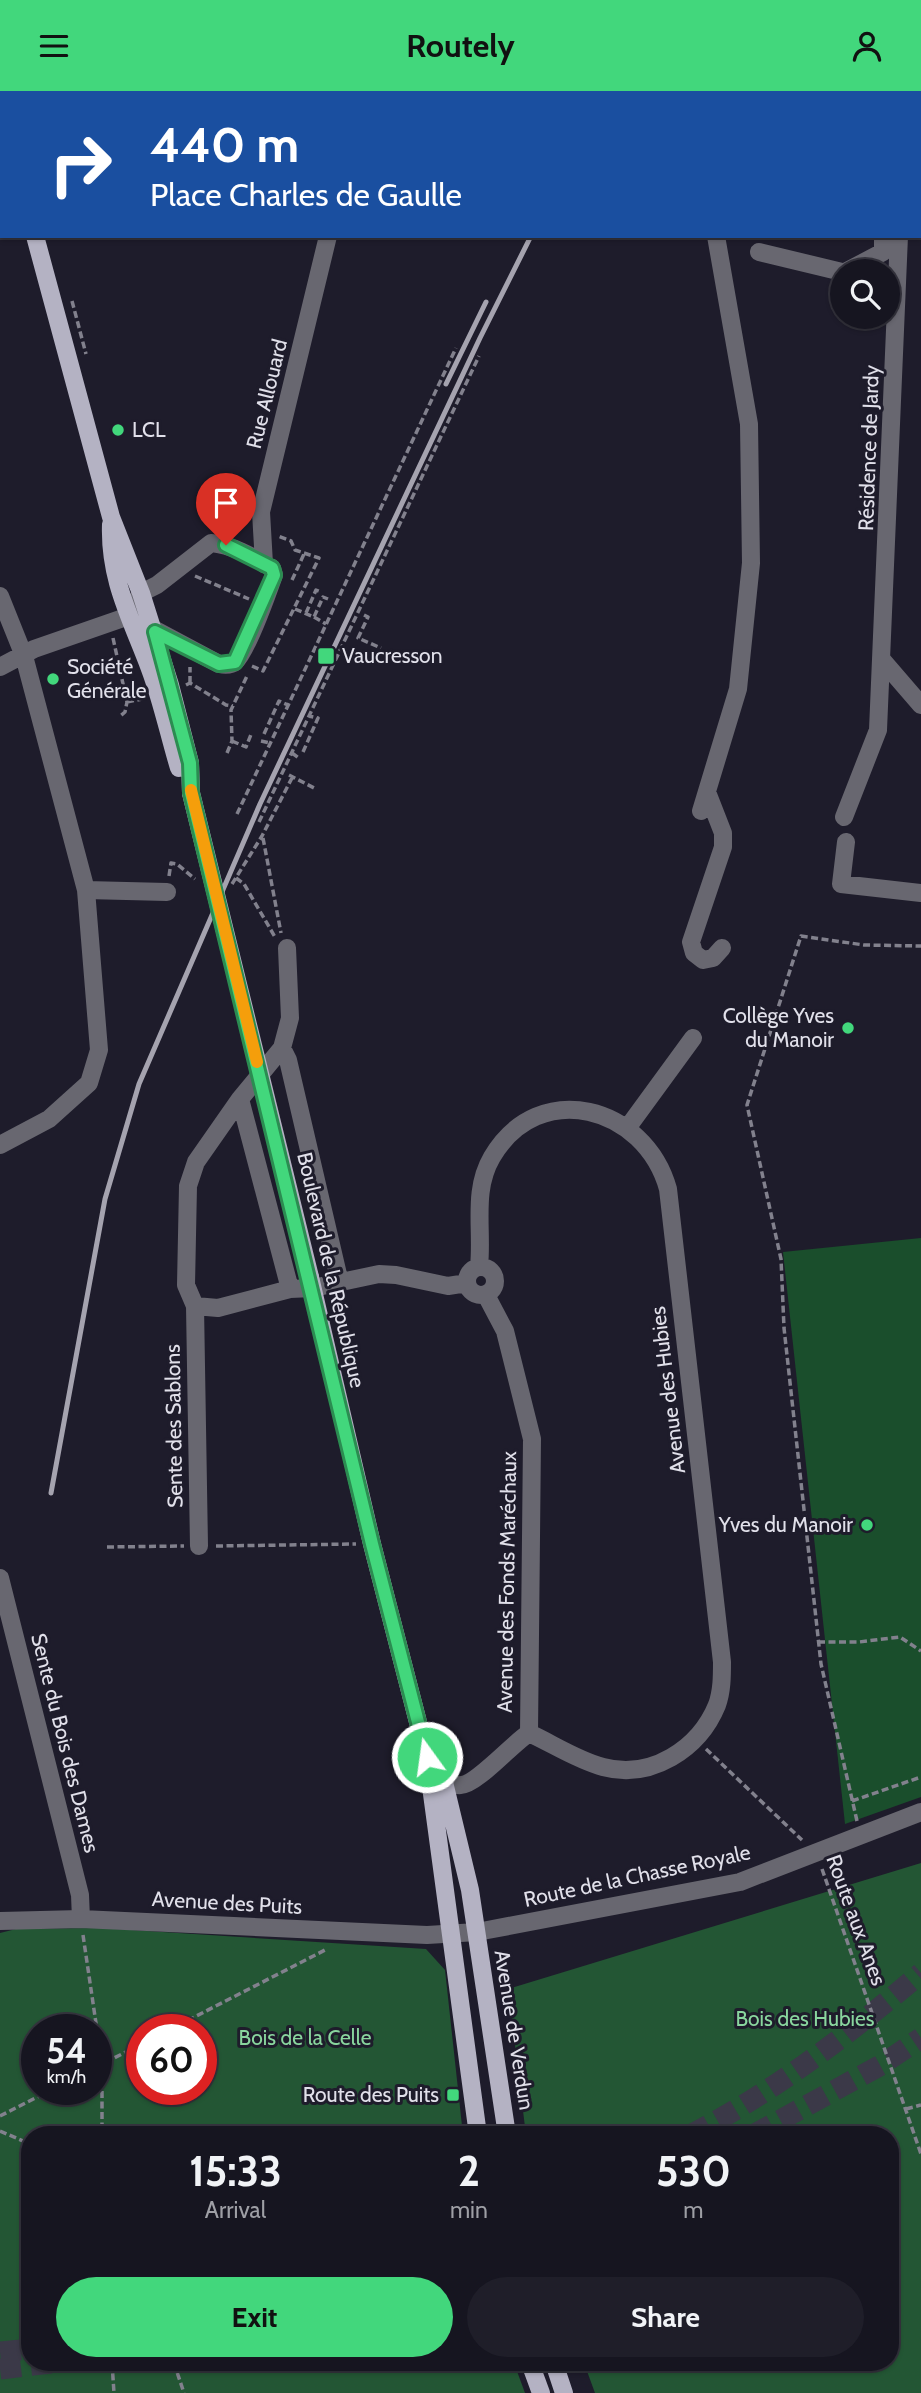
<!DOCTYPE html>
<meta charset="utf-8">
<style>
body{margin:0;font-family:Cabin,sans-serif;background:#1f1e29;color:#f1f3f6;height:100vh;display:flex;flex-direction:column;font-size:26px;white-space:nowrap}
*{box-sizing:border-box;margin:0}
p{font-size:23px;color:#9e9fa5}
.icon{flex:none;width:38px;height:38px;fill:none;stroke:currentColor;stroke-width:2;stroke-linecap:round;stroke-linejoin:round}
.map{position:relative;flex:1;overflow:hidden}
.sheet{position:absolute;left:21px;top:2035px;width:878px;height:245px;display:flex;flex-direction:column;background:#161520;border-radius:28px;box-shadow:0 2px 5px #0004,0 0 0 2px #35343e}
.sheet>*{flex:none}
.top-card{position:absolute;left:0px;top:0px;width:922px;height:147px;box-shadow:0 2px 5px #0004,0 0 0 2px #35343e;background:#1a4fa0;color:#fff;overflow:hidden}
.tools{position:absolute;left:830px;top:168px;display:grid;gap:14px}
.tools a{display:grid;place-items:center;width:70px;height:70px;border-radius:50%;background:#161520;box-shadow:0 2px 5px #0004,0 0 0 2px #35343e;font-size:35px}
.speed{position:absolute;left:21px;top:1923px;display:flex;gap:14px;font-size:35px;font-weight:700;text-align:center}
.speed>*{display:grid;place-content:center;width:91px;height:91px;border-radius:50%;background:#161520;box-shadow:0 2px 5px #0004,0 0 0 2px #35343e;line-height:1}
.speed small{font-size:18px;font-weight:400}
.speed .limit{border:10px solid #d22;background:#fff;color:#111}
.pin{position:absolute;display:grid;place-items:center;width:60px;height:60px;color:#fff;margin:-72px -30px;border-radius:50% 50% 50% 0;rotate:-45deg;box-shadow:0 0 7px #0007}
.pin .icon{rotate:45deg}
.me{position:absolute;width:77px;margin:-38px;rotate:346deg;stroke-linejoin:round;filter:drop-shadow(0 0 5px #0008)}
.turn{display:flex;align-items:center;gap:24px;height:147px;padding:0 35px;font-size:32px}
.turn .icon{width:91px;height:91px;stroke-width:2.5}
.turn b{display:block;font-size:49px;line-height:60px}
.eta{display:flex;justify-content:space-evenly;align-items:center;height:119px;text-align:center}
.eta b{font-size:42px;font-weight:700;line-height:49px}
.primary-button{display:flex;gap:14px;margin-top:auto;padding:14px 35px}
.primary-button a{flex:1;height:80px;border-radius:42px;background:#42d77c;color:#111;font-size:28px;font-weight:700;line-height:80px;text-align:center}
.primary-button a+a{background:#1f1e29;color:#f1f3f6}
header{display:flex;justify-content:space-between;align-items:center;height:91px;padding:0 35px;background:#42d77c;color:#111;font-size:32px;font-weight:700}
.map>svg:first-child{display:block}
</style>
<header><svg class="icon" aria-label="menu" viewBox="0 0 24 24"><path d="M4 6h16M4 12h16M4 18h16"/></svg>Routely<svg class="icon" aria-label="person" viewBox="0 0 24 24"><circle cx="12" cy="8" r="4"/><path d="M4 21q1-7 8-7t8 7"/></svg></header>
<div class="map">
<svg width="921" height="2302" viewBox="0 0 921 2302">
<rect width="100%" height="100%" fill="#1e1c2b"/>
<!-- green -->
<path fill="#1a4e2c" d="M 921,1147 L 921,1706 L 845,1733 L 783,1161 Z"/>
<!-- forest -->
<path fill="#235634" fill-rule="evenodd" d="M 921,1772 L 921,2302 L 595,2302 L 584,2272 L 891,2272 L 891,2044 L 526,2044 L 508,1898 Z
M 100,1837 L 426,1858 L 445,1879 L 463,2044 L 30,2044 L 30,2272 L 514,2272 L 525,2302 L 0,2302 L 0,1842 L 16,1838 ZM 37,1939 L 96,1939 L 96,1998 L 37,1998 ZM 142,1939 L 201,1939 L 201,1998 L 142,1998 Z"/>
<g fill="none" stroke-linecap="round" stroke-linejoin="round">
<!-- highway-tunnel -->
<path stroke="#3b3948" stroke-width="21" stroke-dasharray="21 10" stroke-linecap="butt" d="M 690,2044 C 774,2001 849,1943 921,1882
M 753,2044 L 881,1974 L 921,1947
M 0,2261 L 30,2258
M 0,2278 L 51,2272"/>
<!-- path -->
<path stroke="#82818d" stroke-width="3.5" stroke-dasharray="7 3.5" stroke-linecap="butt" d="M 897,0 L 898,2
M 364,2 L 364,0
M 72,210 L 86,263
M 225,436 L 245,435
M 195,485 L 249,508
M 292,489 L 304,463
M 295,518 L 314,526 L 323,506 L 328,508
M 306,522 L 316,499 L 321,501
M 364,524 L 368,526 L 358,547 L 381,557
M 314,526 L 326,533
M 113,547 L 127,611 L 125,621 L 119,626
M 252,575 L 263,580 L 319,467 L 295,459 L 291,450 L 278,445
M 190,592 L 190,576
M 186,594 L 190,592 L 226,614 L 233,615
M 127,611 L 142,608
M 264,643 L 279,610 L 288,614
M 232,650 L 246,656 L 252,641
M 261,650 L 270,652
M 303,661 L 318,627 L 309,625
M 227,662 L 232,650 L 231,619 L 247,585
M 292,662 L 300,668
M 289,684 L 316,698
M 237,723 L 456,257
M 259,731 L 479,265
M 263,747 L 281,842
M 169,785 L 171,772 L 177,773 L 195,788
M 236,787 L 244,793 L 275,846
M 232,793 L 262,745 L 293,685
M 216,1455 L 356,1453
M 107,1456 L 184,1455
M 818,1551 L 859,1551 L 900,1546 L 921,1560
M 706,1658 L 802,1749
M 852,1710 L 921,1686
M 857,1730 L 821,1573 L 784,1237 L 781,1168 L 747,1014 L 801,845 L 864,854 L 921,855
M 822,1778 L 921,2063
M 83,1844 L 102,1973 L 102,2044
M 169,1939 L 327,1858
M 96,1976 L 142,1953
M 906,2018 L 921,2014
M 0,2025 L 53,1998
M 0,2040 L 30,2053
M 112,2272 L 114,2302
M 174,2272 L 184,2302"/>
<!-- minor -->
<path stroke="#686770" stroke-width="18" d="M 215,2 L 215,0
M 0,71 L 2,70
M 759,161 L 842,181
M 847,180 L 883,161 L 883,145
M 211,452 C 233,454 253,466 272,477 L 274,484 C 268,501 247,561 235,571 C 230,575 224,574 219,573 L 129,525 L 141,502 L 157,494 Z
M 264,473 L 261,421 L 328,145
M 0,505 L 24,565 L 86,799 L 99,959 L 89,992 L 49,1028 L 0,1054
M 883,570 L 921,614
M 0,576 L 34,558 L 129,525
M 707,701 L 723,742 L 723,756 L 691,851 L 694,862 L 703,869 L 713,867 L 722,857
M 701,720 L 738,598 L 751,472 L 749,333 L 716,145
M 844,726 L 878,639 L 899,145
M 846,751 L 841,793 L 921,802
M 86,799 L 167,801
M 287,857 L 290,927 L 282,957 L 240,1008 L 196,1071 L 188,1095 L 186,1194 L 195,1215 L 218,1217 L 290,1198 L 313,1197 L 379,1183 L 396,1184 L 448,1195 L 467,1192
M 282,957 L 288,969 L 340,1192
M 240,1008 L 290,1198
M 628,1036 L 693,947
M467 1190a14 14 0 1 1 28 0a14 14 0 1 1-28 0Z
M 479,1176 C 483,1138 472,1100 492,1066 C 539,986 645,1015 668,1098 L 722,1571 C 722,1585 722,1600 717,1614 C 699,1658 651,1689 603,1676 C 577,1669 553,1653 529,1642
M 486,1204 L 505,1240 L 532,1348 L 529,1642
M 195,1215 L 199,1455
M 0,1487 L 80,1804 L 81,1828
M 444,1691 C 449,1692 456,1695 461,1694 C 476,1694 513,1652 529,1642
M 0,1830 L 81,1828 L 427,1844 L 477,1841 L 740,1791 L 921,1721"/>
<!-- major -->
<path stroke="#b4b2c3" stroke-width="18" d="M 530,0 L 536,2
M 0,15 L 2,21
M 920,118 L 921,118
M 35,145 L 111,426 L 141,502 L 170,594 L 190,672 L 191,702
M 111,433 C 109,489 131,527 150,578 C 162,610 169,644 179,677
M 310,1186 L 372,1453 L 427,1666 L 478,2044
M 431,1672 L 444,1691 L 470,1799 L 507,2044
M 530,2272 L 541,2302
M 554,2272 L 564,2302"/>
<!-- rail -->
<path stroke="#a5a3af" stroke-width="5" d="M 446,293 L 486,211
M 51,1402 L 105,1108 L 139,993 L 260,713 L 480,247 L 531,145"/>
<!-- major-bridge -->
<path stroke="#b4b2c3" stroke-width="18" d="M 191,702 L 310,1186"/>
</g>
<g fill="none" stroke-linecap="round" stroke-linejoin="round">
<defs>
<path id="route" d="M 226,454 L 272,477 L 274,484 L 235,571 L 219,573 L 155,541 L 190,672 L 191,702 L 372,1453 L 427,1666"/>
</defs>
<!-- route casing -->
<use href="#route" stroke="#2b8c51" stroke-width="18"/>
<!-- route -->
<use href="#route" stroke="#42d77c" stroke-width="12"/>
<!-- slow -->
<path stroke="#f59e0b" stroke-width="12" d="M 191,699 L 257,971"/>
</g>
<!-- markers -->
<g fill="#42d77c" stroke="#1e1c2b" stroke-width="2.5">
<circle cx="118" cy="339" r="7"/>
<rect x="317" y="556" width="18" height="18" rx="3.5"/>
<circle cx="53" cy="588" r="7"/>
<circle cx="848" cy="937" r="7"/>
<circle cx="867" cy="1434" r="7"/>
<rect x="446" y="1997" width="14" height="14" rx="3.5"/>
</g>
<g text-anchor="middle" stroke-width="6" stroke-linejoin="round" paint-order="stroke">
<!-- street labels -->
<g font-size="21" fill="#e1e0ea" stroke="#1e1c2b">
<text transform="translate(267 303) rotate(-76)" y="7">Rue Allouard</text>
<text transform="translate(869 357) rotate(-88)" y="7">Résidence de Jardy</text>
<text transform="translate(331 1179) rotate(77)" y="7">Boulevard de la République</text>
<text transform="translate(668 1299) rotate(-97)" y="7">Avenue des Hubies</text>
<text transform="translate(174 1335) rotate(-91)" y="7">Sente des Sablons</text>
<text transform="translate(507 1491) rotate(-89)" y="7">Avenue des Fonds Maréchaux</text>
<text transform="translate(65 1652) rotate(76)" y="7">Sente du Bois des Dames</text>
<text transform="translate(637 1785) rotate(-12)" y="7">Route de la Chasse Royale</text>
<text transform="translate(227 1812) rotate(3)" y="7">Avenue des Puits</text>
<text transform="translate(856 1829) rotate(70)" y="7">Route aux Anes</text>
<text transform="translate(514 1939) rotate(81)" y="7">Avenue de Verdun</text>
</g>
<!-- poi labels -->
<g font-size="21" fill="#e1e0ea" stroke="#1e1c2b" text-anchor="start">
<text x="132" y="346">LCL</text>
<text x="342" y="572">Vaucresson</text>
<text x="67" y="583">Société<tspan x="67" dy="24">Générale</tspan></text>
<text x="834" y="932" text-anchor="end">Collège Yves<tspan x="834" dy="24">du Manoir</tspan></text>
<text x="853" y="1441" text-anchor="end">Yves du Manoir</text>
<text x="439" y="2011" text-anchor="end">Route des Puits</text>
</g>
<!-- park labels -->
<g font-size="21" fill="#89d69e" stroke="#1e1c2b">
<text x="805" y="1935">Bois des Hubies</text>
<text x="305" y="1954">Bois de la Celle</text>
</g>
</g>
</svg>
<div class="tools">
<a><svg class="icon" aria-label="search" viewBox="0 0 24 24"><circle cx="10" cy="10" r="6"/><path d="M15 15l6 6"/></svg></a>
</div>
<div class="speed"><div>54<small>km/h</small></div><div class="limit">60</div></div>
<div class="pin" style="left:226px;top:454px;background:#d93025"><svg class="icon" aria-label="arrive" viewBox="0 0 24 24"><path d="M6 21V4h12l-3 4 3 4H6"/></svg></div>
<svg class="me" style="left:427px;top:1666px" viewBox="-20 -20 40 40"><circle r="17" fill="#42d77c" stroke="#fff" stroke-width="3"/><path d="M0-11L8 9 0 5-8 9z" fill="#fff"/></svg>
<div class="top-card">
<div class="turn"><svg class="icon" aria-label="right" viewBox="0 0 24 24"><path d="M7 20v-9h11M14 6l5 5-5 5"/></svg><div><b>440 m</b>Place Charles de Gaulle</div></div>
</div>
<section class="sheet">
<div class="eta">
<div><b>15:33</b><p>Arrival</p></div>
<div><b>2</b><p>min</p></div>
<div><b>530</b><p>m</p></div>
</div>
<div class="primary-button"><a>Exit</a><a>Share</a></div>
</section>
</div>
